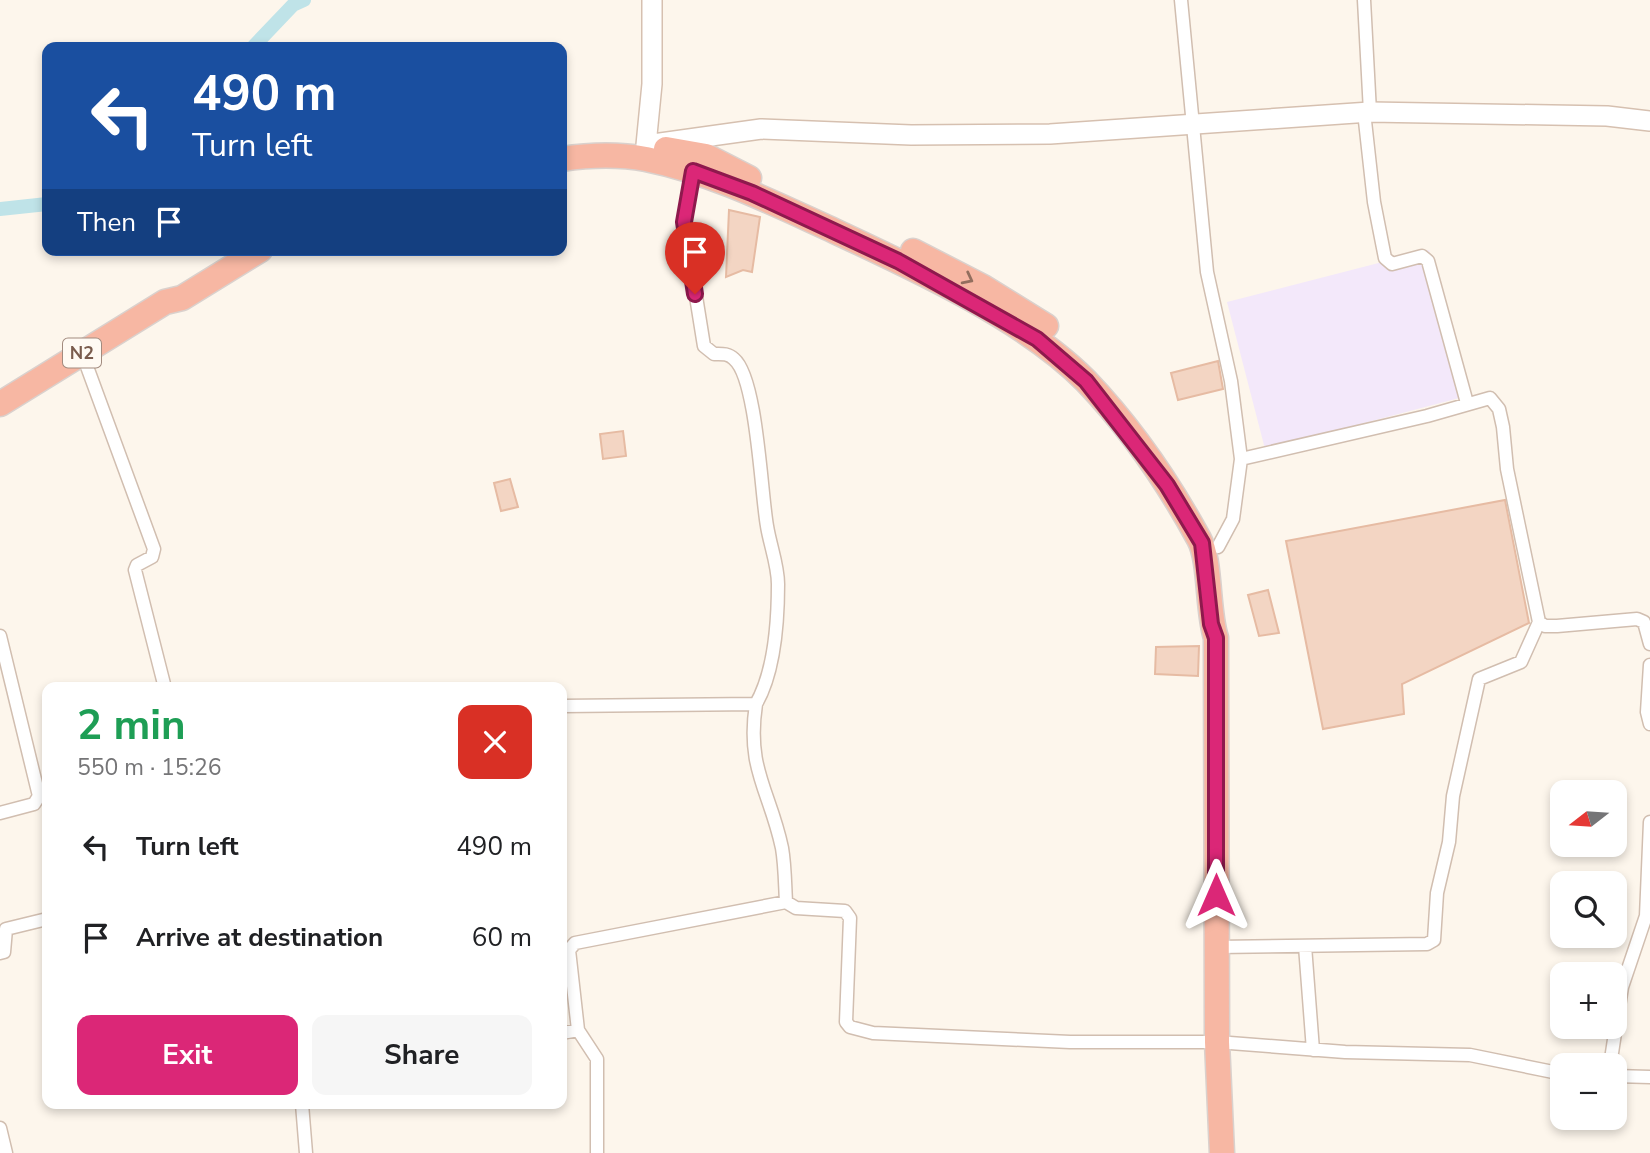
<!DOCTYPE html>
<meta charset="utf-8">
<style>
body{margin:0;font-family:"Nunito Sans",sans-serif;background:#f6f6f6;color:#202124;height:100vh;display:flex;flex-direction:column;font-size:26px;white-space:nowrap}
*{box-sizing:border-box;margin:0}
p{font-size:23px;color:#757577}
.icon{flex:none;width:38px;height:38px;fill:none;stroke:currentColor;stroke-width:2;stroke-linecap:round;stroke-linejoin:round}
.map{position:relative;flex:1;overflow:hidden}
.side{position:absolute;left:42px;top:682px;width:525px;height:427px;display:flex;flex-direction:column;background:#fff;border-radius:14px;box-shadow:0 4px 10px #0003}
.side>*{flex:none}
.banner{position:absolute;left:42px;top:42px;width:525px;height:214px;border-radius:14px;box-shadow:0 4px 10px #0003;background:#1a4fa0;color:#fff;overflow:hidden}
.needle{width:46px;rotate:253deg}
.buttons{position:absolute;left:1550px;top:780px;display:grid;gap:14px}
.buttons a{display:grid;place-items:center;width:77px;height:77px;border-radius:14px;background:#fff;box-shadow:0 4px 10px #0003;font-size:35px}
.pin{position:absolute;display:grid;place-items:center;width:60px;height:60px;color:#fff;margin:-72px -30px;border-radius:50% 50% 50% 0;rotate:-45deg;box-shadow:0 0 7px #0007}
.pin .icon{rotate:45deg}
.me{position:absolute;width:77px;margin:-38px;rotate:0deg;stroke-linejoin:round;filter:drop-shadow(0 0 5px #0008)}
.turn{display:flex;align-items:center;gap:24px;height:147px;padding:0 35px;font-size:32px}
.turn .icon{width:91px;height:91px;stroke-width:2.5}
.turn b{display:block;font-size:49px;line-height:60px}
.then{display:flex;align-items:center;height:66px;padding:0 35px;background:#0003;gap:14px;font-size:26px}
.round{display:grid;place-items:center;flex:none;width:74px;height:74px;border-radius:14px;background:#f6f6f6}
.overview{display:flex;align-items:center;justify-content:space-between;height:119px;padding:0 35px}
h1{font-size:42px;font-weight:700;line-height:52px;color:#1e9e55}
.button{display:flex;gap:14px;margin-top:auto;padding:14px 35px}
.button a{flex:1;height:80px;border-radius:14px;background:#db2777;color:#fff;font-size:28px;font-weight:700;line-height:80px;text-align:center}
.button a+a{background:#f6f6f6;color:#202124}
ul{padding:0;list-style:none}
li{display:flex;align-items:center;gap:21px;height:91px;padding:0 35px}
li div{flex:1}
li b{display:block;font-size:26px}
li em{font-style:normal}
.map>svg:first-child{display:block}
</style>
<div class="map">
<svg width="1650" height="1153" viewBox="0 0 1650 1153">
<rect width="100%" height="100%" fill="#fdf6ec"/>
<!-- education -->
<path fill="#f3e8fa" d="M 1429,250 L 1467,396 L 1265,449 L 1227,302 Z"/>
<g fill="none" stroke-linecap="round" stroke-linejoin="round">
<!-- canal -->
<path stroke="#bfe3e8" stroke-width="14" d="M 253,47 L 293,5 L 304,0
M 0,209 L 47,204"/>
</g>
<!-- building -->
<path fill="#f3d5c3" stroke="#e6bba3" stroke-width="2" d="M 729,210 L 760,217 L 752,272 L 743,270 L 726,277 Z
M 1218,361 L 1223,389 L 1178,400 L 1171,373 Z
M 623,431 L 626,456 L 603,459 L 600,434 Z
M 510,479 L 518,507 L 501,511 L 494,483 Z
M 1505,500 L 1529,623 L 1402,684 L 1404,714 L 1323,729 L 1286,541 Z
M 1268,590 L 1279,633 L 1259,636 L 1248,595 Z
M 1199,646 L 1198,676 L 1155,674 L 1156,647 Z"/>
<g fill="none" stroke-linecap="round" stroke-linejoin="round">
<defs>
<path id="street" d="M 1181,0 L 1207,272 L 1231,381 L 1241,459 L 1233,519 L 1218,547
M 1364,0 L 1370,112
M 1364,112 L 1374,202 L 1385,258 L 1392,264 L 1422,256 L 1428,261 L 1467,403
M 82,353 L 154,549 L 152,557 L 137,565 L 135,570 L 165,688
M 1241,459 L 1427,416 L 1490,398 L 1499,409 L 1503,427 L 1507,469 L 1539,622 L 1545,626 L 1557,626 L 1637,619 L 1644,622 L 1650,644
M 0,636 L 39,796 L 34,804 L 0,813
M 1650,665 L 1647,712 L 1650,724
M 756,704 C 746,769 770,791 782,848 C 785,865 785,885 786,902
M 562,706 L 756,704 C 775,671 778,623 778,584 C 778,565 770,545 767,526 C 761,493 757,378 734,359 C 728,353 721,354 714,354 L 704,346 L 684,222 L 693,171
M 1305,946 L 1313,1050
M 1217,947 L 1427,944 L 1434,940 L 1437,893 L 1449,842 L 1453,796 L 1479,679 L 1521,662 L 1539,622
M 0,953 L 4,952 L 6,929 L 47,919
M 562,1033 L 578,1030
M 1610,1066 L 1622,987 L 1646,916 L 1650,822
M 1615,1076 L 1650,1077
M 302,1104 L 306,1153
M 0,1128 L 6,1153
M 597,1153 L 597,1059 L 578,1030 L 569,950 L 575,943 L 786,902 L 796,908 L 845,911 L 850,918 L 846,1022 L 850,1027 L 873,1033 L 1070,1042 L 1217,1042 L 1345,1052 L 1470,1055 L 1563,1074"/>
<path id="secondary" d="M 652,0 L 652,84 L 646,145 L 761,129 L 911,135 L 1050,134 L 1370,112 L 1607,116 L 1650,121"/>
<path id="highway" d="M 666,149 L 706,156 L 749,178
M 562,159 C 589,155 618,154 646,159 C 710,172 769,201 828,228 C 909,266 1023,317 1086,381 C 1130,427 1169,484 1199,539 C 1211,561 1207,610 1216,638 L 1217,1042 L 1222,1153
M 913,251 L 983,287 L 1046,326
M 0,404 L 165,302 L 182,298 L 260,250"/>
</defs>
<!-- street casing -->
<use href="#street" stroke="#d1beb0" stroke-width="15"/>
<!-- secondary casing -->
<use href="#secondary" stroke="#d6c0b0" stroke-width="22"/>
<!-- highway casing -->
<use href="#highway" stroke="#dad1cd" stroke-width="27"/>
<!-- street -->
<use href="#street" stroke="#fff" stroke-width="12"/>
<!-- secondary -->
<use href="#secondary" stroke="#fff" stroke-width="19"/>
<!-- highway -->
<use href="#highway" stroke="#f7b7a3" stroke-width="24"/>
</g>
<!-- one-way arrows -->
<defs><path id="oneway-chevron" d="M-2-3.5L2.5 0L-2 3.5" fill="none" stroke-width="1.6" stroke-linecap="round" stroke-linejoin="round" transform="scale(1.75)"/></defs>
<use stroke="#936e5e" href="#oneway-chevron" transform="translate(968 279) rotate(27)"/>
<g fill="none" stroke-linecap="round" stroke-linejoin="round">
<defs>
<path id="route" d="M 695,294 L 684,222 L 693,171 L 752,193 L 898,261 L 1037,339 L 1086,381 L 1167,485 L 1202,543 L 1211,624 L 1216,638 L 1216,895"/>
</defs>
<!-- route casing -->
<use href="#route" stroke="#8e194d" stroke-width="18"/>
<!-- route -->
<use href="#route" stroke="#db2777" stroke-width="12"/>
</g>
<g text-anchor="middle" stroke-width="7" stroke-linejoin="round" paint-order="stroke">
<!-- shield labels -->
<rect fill="#fffaf3" stroke="#a28b7f" stroke-width="2" x="63" y="338.5" width="38" height="29" rx="5"/>
<g font-size="18" font-weight="bold" fill="#7a5c4d">
<text x="82" y="359">N2</text>
</g>
</g>
</svg>
<div class="buttons">
<a><svg class="needle" viewBox="-14 -14 28 28"><path d="M0-13l5 13h-10z" fill="#e53935"/><path d="M0 13l5-13h-10z" fill="#757577"/></svg></a>
<a><svg class="icon" aria-label="search" viewBox="0 0 24 24"><circle cx="10" cy="10" r="6"/><path d="M15 15l6 6"/></svg></a>
<a>+</a>
<a>−</a>
</div>
<div class="pin" style="left:695px;top:294px;background:#d93025"><svg class="icon" aria-label="arrive" viewBox="0 0 24 24"><path d="M6 21V4h12l-3 4 3 4H6"/></svg></div>
<svg class="me" style="left:1216px;top:895px" viewBox="-20 -20 40 40"><path d="M0-17L14 15 0 8-14 15z" fill="#db2777" stroke="#fff" stroke-width="4"/></svg>
<div class="banner">
<div class="turn"><svg class="icon" aria-label="left" viewBox="0 0 24 24"><path d="M17 20v-9H6M10 6l-5 5 5 5"/></svg><div><b>490 m</b>Turn left</div></div>
<div class="then">Then<svg class="icon" aria-label="arrive" viewBox="0 0 24 24"><path d="M6 21V4h12l-3 4 3 4H6"/></svg></div>
</div>
<section class="side">
<div class="overview"><div><h1>2 min</h1><p>550 m · 15:26</p></div><a class="round" style="background:#d93025;color:#fff"><svg class="icon" aria-label="close" viewBox="0 0 24 24"><path d="M6 6l12 12M18 6L6 18"/></svg></a></div>
<ul>
<li><svg class="icon" aria-label="left" viewBox="0 0 24 24"><path d="M17 20v-9H6M10 6l-5 5 5 5"/></svg><div><b>Turn left</b></div><em>490 m</em></li>
<li><svg class="icon" aria-label="arrive" viewBox="0 0 24 24"><path d="M6 21V4h12l-3 4 3 4H6"/></svg><div><b>Arrive at destination</b></div><em>60 m</em></li>
</ul>
<div class="button"><a>Exit</a><a>Share</a></div>
</section>
</div>
